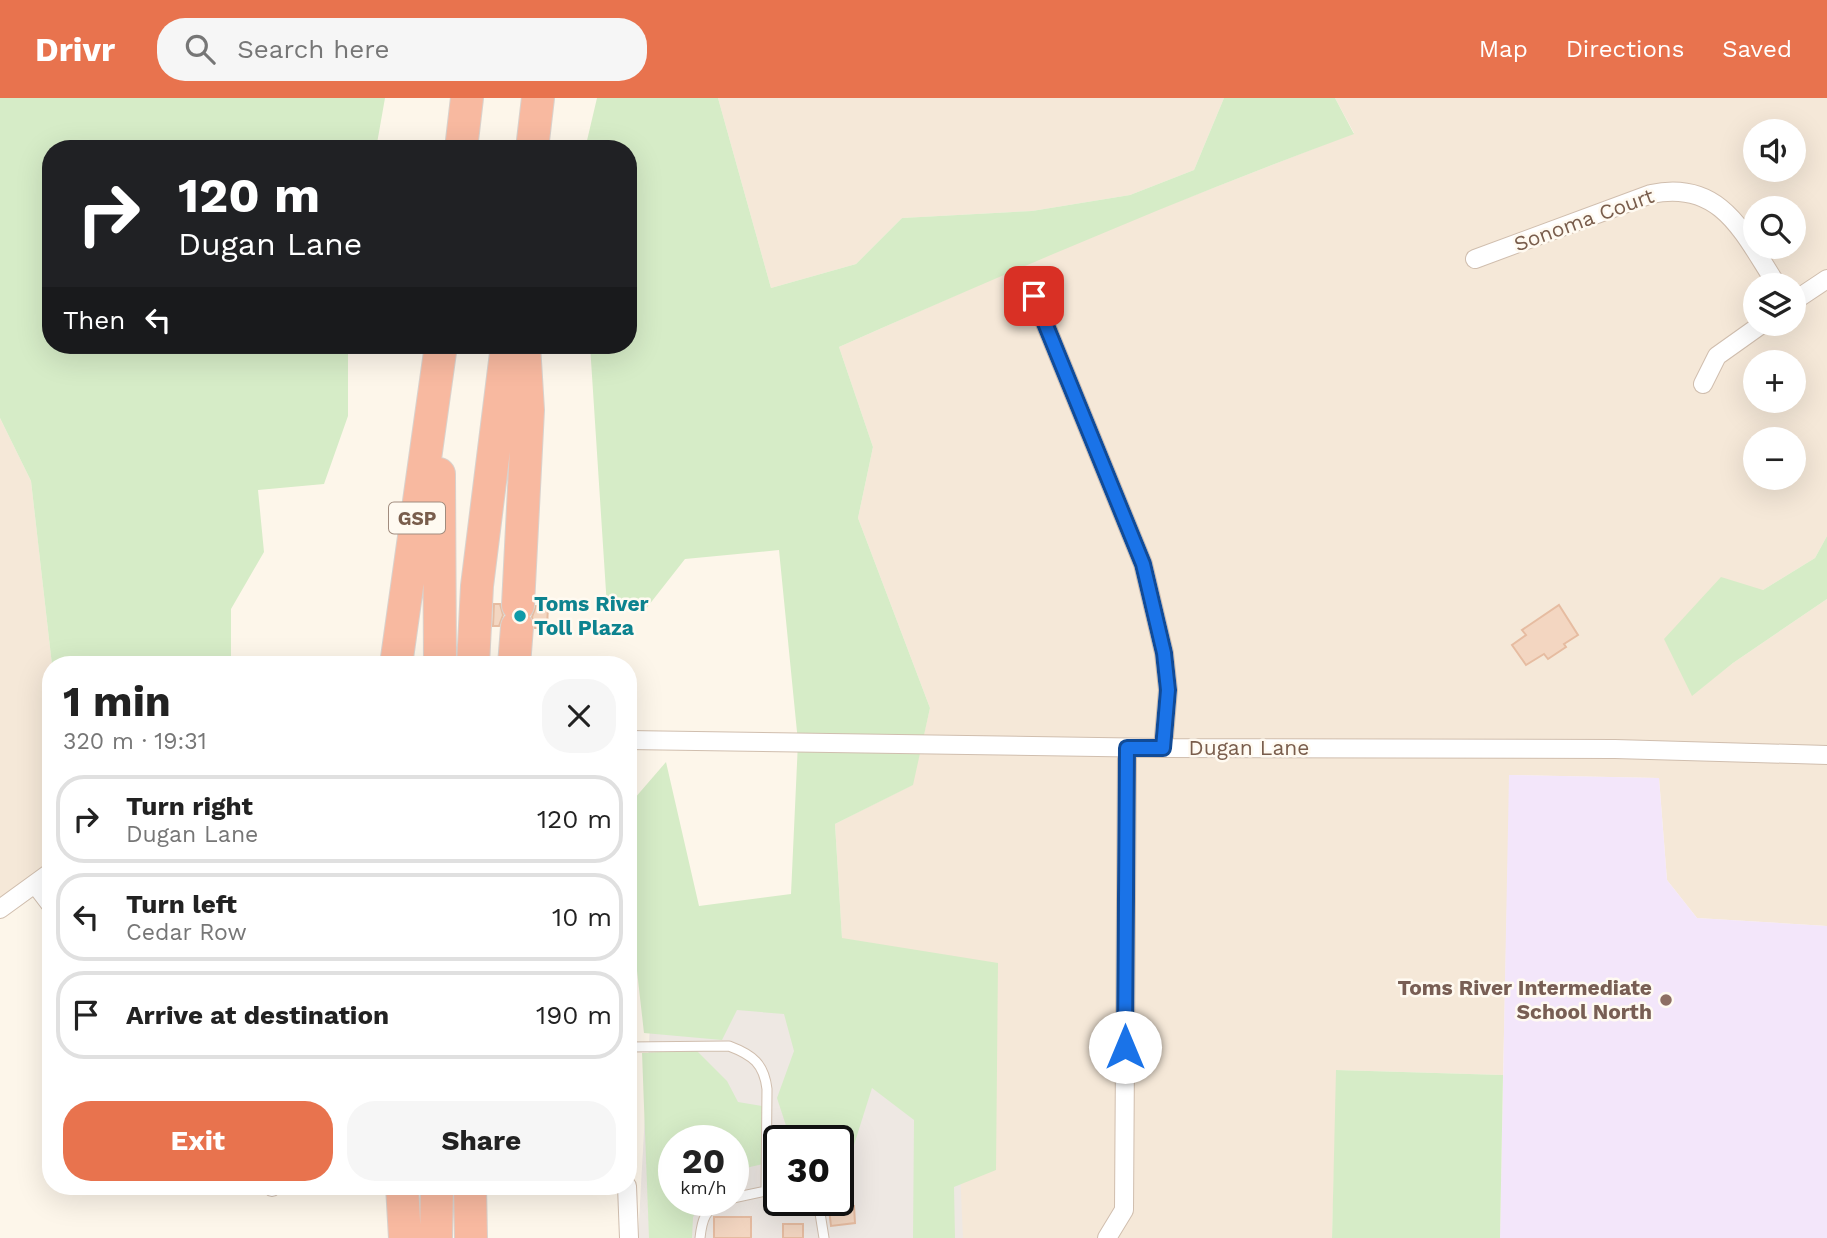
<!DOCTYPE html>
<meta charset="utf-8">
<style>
body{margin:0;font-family:"Work Sans",sans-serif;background:#f6f6f6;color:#222;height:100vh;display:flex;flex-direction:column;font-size:26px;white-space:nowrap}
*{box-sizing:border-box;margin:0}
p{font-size:23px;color:#767676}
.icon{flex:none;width:38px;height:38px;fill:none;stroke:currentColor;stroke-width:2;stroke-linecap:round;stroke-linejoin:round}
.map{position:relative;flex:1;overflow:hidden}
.details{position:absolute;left:42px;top:558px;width:595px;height:539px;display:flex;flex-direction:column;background:#fff;border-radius:28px;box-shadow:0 7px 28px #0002}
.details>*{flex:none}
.hud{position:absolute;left:42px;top:42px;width:595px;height:214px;border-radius:28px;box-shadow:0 7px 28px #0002;background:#202124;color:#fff;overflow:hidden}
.controls{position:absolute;left:1743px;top:21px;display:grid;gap:14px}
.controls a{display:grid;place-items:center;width:63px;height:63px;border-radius:50%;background:#fff;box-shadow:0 7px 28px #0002;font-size:35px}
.speed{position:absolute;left:658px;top:1027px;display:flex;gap:14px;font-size:35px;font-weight:700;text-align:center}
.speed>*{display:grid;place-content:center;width:91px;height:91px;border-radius:50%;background:#fff;box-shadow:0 7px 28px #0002;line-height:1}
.speed small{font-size:18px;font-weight:400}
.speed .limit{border:4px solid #111;border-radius:10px;background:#fff;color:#111}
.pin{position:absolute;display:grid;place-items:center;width:60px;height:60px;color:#fff;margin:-30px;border-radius:14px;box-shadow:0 4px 10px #0006}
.me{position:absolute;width:77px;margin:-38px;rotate:0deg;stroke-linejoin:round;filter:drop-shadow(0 0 5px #0008)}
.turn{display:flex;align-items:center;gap:24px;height:147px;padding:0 21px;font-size:32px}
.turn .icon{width:91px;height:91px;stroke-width:2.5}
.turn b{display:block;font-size:49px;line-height:60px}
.then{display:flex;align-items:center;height:66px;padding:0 21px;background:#0003;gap:14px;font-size:26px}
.round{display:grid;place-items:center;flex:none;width:74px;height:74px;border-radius:28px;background:#f6f6f6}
.head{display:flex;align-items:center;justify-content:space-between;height:119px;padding:0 21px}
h1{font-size:42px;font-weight:700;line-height:52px}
.action{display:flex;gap:14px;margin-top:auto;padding:14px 21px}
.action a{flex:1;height:80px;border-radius:28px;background:#e8734e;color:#fff;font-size:28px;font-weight:700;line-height:80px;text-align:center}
.action a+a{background:#f6f6f6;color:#222}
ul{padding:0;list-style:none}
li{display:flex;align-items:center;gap:21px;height:88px;margin:0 14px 10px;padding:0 7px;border:4px solid #e0e0e0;border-radius:28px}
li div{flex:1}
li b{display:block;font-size:26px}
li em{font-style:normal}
header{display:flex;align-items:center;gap:42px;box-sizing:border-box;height:98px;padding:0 35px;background:#e8734e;color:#fff}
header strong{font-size:33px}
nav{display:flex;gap:38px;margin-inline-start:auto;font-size:24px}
.search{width:490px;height:63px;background:#f6f6f6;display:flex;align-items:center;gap:18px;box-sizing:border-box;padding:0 24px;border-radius:28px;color:#767676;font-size:26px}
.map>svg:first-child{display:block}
</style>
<header>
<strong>Drivr</strong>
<div class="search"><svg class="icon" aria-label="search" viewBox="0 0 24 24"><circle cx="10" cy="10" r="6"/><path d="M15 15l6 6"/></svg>Search here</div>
<nav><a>Map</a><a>Directions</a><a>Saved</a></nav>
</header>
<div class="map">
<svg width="1827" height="1140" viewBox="0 0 1827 1140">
<rect width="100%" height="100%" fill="#fdf6ea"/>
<!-- residential -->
<path fill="#f5e8d8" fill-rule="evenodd" d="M 718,0 L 1224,0 L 1194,72 L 1130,97 L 1032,113 L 902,120 L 856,166 L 771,190 Z
M 1335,0 L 1827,0 L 1827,438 L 1815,460 L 1763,492 L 1692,597 L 1733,565 L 1827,501 L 1827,828 L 1697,820 L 1667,782 L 1659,680 L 1510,677 L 1503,977 L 1337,972 L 1332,1140 L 955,1140 L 842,841 L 835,726 L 912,687 L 930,610 L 858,420 L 873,349 L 839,249 L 1085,140 L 1354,35 ZM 1755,33 L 1794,33 L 1794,72 L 1755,72 ZM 1755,110 L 1794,110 L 1794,149 L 1755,149 ZM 1755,187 L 1794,187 L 1794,226 L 1755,226 ZM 1755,264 L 1794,264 L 1794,303 L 1755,303 ZM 1755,341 L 1794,341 L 1794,380 L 1755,380 Z
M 0,320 L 31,383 L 52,567 L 51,766 L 0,802 Z"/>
<!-- industrial -->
<path fill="#eee8e3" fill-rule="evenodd" d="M 653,875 L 952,889 L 963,1140 L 638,1140 ZM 674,1043 L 733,1043 L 733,1102 L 674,1102 ZM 779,1043 L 838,1043 L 838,1102 L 779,1102 Z"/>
<!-- education -->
<path fill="#f3e6fa" d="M 1509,677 L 1659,680 L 1667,782 L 1697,820 L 1827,828 L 1827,1140 L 1500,1140 Z"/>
<!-- green -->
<path fill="#d6ecc7" d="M 0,0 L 385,0 L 376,51 L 51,51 L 51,247 L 348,247 L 348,318 L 324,386 L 258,392 L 264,454 L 231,511 L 231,567 L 52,567 L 31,383 L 0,320 Z
M 597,0 L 718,0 L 771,190 L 856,166 L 902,120 L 1032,113 L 1130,97 L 1194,72 L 1224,0 L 1335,0 L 1354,36 C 1180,100 1009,174 839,249 L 873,349 L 858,420 L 930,610 L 913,687 L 835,726 L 842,840 L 998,865 L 996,1072 L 954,1089 L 955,1140 L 913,1140 L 914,1022 L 872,990 L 847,1069 L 838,1070 L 838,1043 L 791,1043 L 777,1000 L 794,953 L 784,916 L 737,912 L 722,942 L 644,935 L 628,793 L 628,708 L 666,664 L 699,808 L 791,796 L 798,644 L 779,452 L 685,461 L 645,512 L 607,509 L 590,247 L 628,247 L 628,51 L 585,51 Z
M 1827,438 L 1827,501 L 1733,565 L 1692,598 L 1664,541 L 1721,479 L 1763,492 L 1815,460 Z
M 696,952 L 727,983 L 738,1004 L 762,1008 L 763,1066 L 733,1073 L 733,1043 L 674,1043 L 674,1102 L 703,1103 L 693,1119 L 692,1140 L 649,1140 L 642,955 Z
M 1336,972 L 1503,977 L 1500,1140 L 1332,1140 Z"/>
<!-- building -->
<path fill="#f3d6c1" stroke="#e6bca1" stroke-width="2" d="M 494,506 L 500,506 L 503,517 L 499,528 L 493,528 Z
M 1559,507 L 1578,537 L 1564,546 L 1566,549 L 1548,561 L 1544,556 L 1526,567 L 1512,547 L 1526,537 L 1522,532 Z
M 536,508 L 548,508 L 547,530 L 535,530 L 532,519 Z
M 854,1108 L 855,1125 L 831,1128 L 829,1111 Z
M 714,1119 L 751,1119 L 751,1140 L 714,1140 Z
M 783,1126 L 803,1126 L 803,1140 L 783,1140 Z"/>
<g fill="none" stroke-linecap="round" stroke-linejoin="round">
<defs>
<path id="service" d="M 628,949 L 729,948 C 753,957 764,966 767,991 L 766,1093
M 733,1100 L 766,1093 L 779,1095
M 813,1102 L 819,1109 L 824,1140
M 700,1140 C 702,1121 705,1112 723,1102"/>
<path id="minor" d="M 1475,161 L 1651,96 C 1722,81 1744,137 1777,187
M 1034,198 L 1143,466 L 1164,555 L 1168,592 L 1163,650
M 1794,203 L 1827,181
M 1703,286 L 1717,258 L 1762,226
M 628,642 L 1163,650 L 1615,651 L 1827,657
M 35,786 L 51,807
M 0,811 L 51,774
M 272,1088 L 272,1089
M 627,1088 L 629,1140
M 1107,1140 L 1124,1112 L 1127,650"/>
<path id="motorway" d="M 461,51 L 467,0
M 532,51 L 538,0
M 439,376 L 440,567
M 518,507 L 528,312 L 524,247
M 396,567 L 441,247
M 473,567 L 477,488 L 507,247
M 514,567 L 517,529
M 402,1088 L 405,1140
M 470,1088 L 471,1140
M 436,1140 L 437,1088"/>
</defs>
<!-- service casing -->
<use href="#service" stroke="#d0beae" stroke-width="11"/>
<!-- minor casing -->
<use href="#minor" stroke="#d0beae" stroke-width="20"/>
<!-- motorway casing -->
<use href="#motorway" stroke="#d9d2cd" stroke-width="34"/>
<!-- service -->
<use href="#service" stroke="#fff" stroke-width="9"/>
<!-- minor -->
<use href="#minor" stroke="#fff" stroke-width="18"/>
<!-- motorway -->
<use href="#motorway" stroke="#f8b9a0" stroke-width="32"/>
</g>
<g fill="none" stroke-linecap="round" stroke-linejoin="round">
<defs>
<path id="route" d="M 1034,198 L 1143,466 L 1164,555 L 1168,592 L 1163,650 L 1127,650 L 1125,949"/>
</defs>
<!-- route casing -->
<use href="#route" stroke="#114b97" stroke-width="18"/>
<!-- route -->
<use href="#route" stroke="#1a73e8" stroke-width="12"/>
</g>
<!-- markers -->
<circle fill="#0f9aa8" stroke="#fffaf1" stroke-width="2.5" cx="520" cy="518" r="7"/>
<circle fill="#8d6e63" stroke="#fffaf1" stroke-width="2.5" cx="1666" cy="902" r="7"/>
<g text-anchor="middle" stroke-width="5" stroke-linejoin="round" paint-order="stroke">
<!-- shield labels -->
<rect fill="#fffaf1" stroke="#a18c7e" stroke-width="2" x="389" y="404.5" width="56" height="31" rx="5"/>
<g font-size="19" font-weight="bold" fill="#795d4c">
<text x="417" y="427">GSP</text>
</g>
<!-- street labels -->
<g font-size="21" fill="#795d4c" stroke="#fffaf1">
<text transform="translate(1584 122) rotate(-20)" y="7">Sonoma Court</text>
<text x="1249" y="657">Dugan Lane</text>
</g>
<!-- culture labels -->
<g font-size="21" font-weight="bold" fill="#0d838f" stroke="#fffaf1" text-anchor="start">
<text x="534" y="513">Toms River<tspan x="534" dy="24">Toll Plaza</tspan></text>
</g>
<!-- education labels -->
<g font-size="21" font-weight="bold" fill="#785e54" stroke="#fffaf1" text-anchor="end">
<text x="1652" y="897">Toms River Intermediate<tspan x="1652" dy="24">School North</tspan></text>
</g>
</g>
</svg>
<div class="controls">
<a><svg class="icon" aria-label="sound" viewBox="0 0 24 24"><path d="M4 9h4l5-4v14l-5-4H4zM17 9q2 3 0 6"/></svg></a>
<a><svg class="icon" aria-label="search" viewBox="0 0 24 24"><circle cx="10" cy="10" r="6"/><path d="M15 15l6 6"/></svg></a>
<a><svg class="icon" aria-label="layers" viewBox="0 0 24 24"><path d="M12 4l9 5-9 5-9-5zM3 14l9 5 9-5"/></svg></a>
<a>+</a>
<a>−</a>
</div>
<div class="speed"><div>20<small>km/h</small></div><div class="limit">30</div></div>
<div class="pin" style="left:1034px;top:198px;background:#d93025"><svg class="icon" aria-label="arrive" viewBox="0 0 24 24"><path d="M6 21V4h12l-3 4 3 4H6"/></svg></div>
<svg class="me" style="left:1125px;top:949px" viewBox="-20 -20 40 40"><circle r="19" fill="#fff"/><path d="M0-13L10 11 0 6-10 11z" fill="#1a73e8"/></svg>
<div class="hud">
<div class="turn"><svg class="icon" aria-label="right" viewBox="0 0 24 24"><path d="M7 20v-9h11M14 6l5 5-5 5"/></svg><div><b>120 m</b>Dugan Lane</div></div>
<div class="then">Then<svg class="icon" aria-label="left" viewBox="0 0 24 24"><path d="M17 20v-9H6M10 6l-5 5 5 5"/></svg></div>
</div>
<section class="details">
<div class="head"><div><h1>1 min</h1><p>320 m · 19:31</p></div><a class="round"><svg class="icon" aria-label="close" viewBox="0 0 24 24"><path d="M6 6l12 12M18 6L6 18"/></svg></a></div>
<ul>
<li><svg class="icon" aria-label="right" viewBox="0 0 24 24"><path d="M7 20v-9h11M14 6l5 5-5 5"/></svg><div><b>Turn right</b><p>Dugan Lane</p></div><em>120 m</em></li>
<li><svg class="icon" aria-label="left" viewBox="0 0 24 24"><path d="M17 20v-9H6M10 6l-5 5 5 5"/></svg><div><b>Turn left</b><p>Cedar Row</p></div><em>10 m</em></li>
<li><svg class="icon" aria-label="arrive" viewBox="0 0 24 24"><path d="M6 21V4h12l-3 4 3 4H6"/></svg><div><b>Arrive at destination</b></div><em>190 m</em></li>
</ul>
<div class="action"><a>Exit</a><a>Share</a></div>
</section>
</div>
